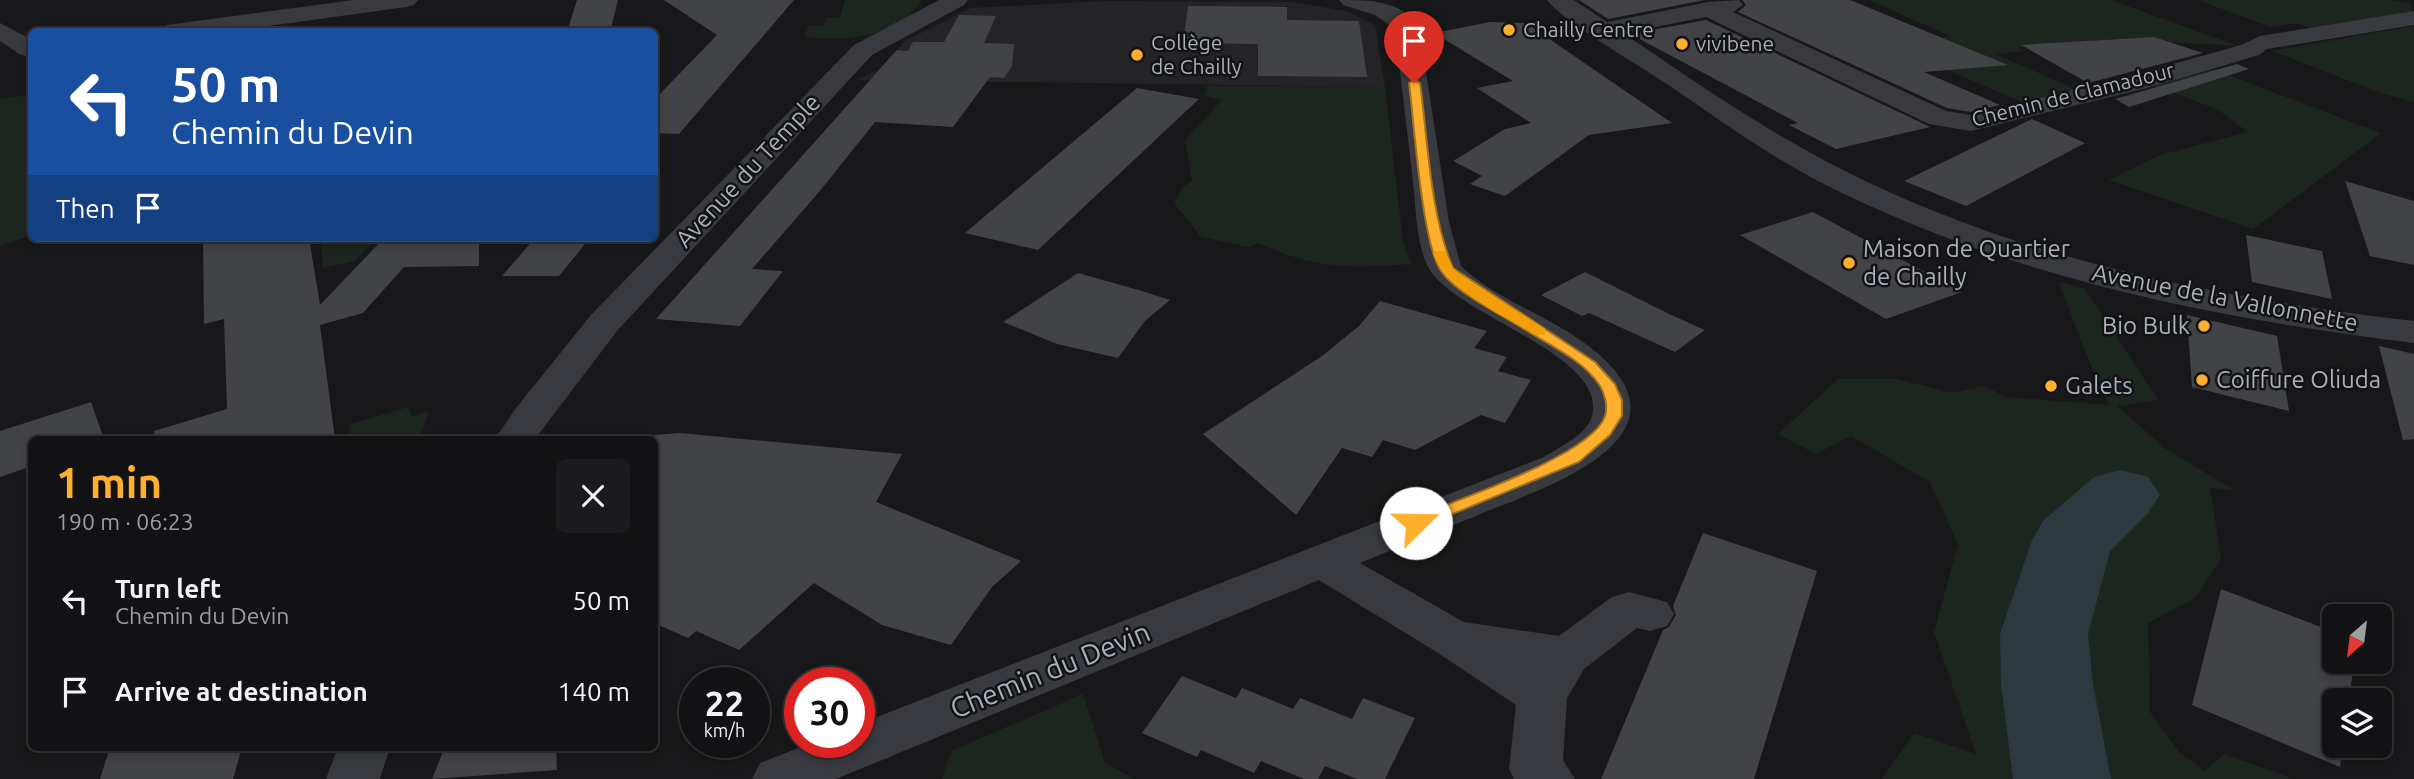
<!DOCTYPE html>
<meta charset="utf-8">
<style>
body{margin:0;font-family:Ubuntu,sans-serif;background:#1b1b1d;color:#f1f3f6;height:100vh;display:flex;flex-direction:column;font-size:26px;white-space:nowrap}
*{box-sizing:border-box;margin:0}
p{font-size:23px;color:#9c9ea0}
.icon{flex:none;width:38px;height:38px;fill:none;stroke:currentColor;stroke-width:2;stroke-linecap:round;stroke-linejoin:round}
.map{position:relative;flex:1;overflow:hidden}
.details{position:absolute;left:28px;top:436px;width:630px;height:315px;display:flex;flex-direction:column;background:#121214;border-radius:10px;box-shadow:0 4px 10px #0003,0 0 0 2px #313234}
.details>*{flex:none}
.guide{position:absolute;left:28px;top:28px;width:630px;height:214px;border-radius:10px;box-shadow:0 4px 10px #0003,0 0 0 2px #313234;background:#1a4fa0;color:#fff;overflow:hidden}
.needle{width:46px;rotate:208deg}
.controls{position:absolute;left:2322px;top:604px;display:grid;gap:14px}
.controls a{display:grid;place-items:center;width:70px;height:70px;border-radius:10px;background:#121214;box-shadow:0 4px 10px #0003,0 0 0 2px #313234;font-size:35px}
.speed{position:absolute;left:679px;top:667px;display:flex;gap:14px;font-size:35px;font-weight:700;text-align:center}
.speed>*{display:grid;place-content:center;width:91px;height:91px;border-radius:50%;background:#121214;box-shadow:0 4px 10px #0003,0 0 0 2px #313234;line-height:1}
.speed small{font-size:18px;font-weight:400}
.speed .limit{border:10px solid #d22;background:#fff;color:#111}
.pin{position:absolute;display:grid;place-items:center;width:60px;height:60px;color:#fff;margin:-72px -30px;border-radius:50% 50% 50% 0;rotate:-45deg;box-shadow:0 0 7px #0007}
.pin .icon{rotate:45deg}
.me{position:absolute;width:77px;margin:-38px;rotate:68deg;stroke-linejoin:round;filter:drop-shadow(0 0 5px #0008)}
.turn{display:flex;align-items:center;gap:24px;height:147px;padding:0 28px;font-size:32px}
.turn .icon{width:91px;height:91px;stroke-width:2.5}
.turn b{display:block;font-size:49px;line-height:60px}
.then{display:flex;align-items:center;height:66px;padding:0 28px;background:#0003;gap:14px;font-size:26px}
.round{display:grid;place-items:center;flex:none;width:74px;height:74px;border-radius:10px;background:#1b1b1d}
.summary{display:flex;align-items:center;justify-content:space-between;height:119px;padding:0 28px}
h1{font-size:42px;font-weight:600;line-height:52px;color:#fdaf2d}
ul{padding:0;list-style:none}
li{display:flex;align-items:center;gap:21px;height:91px;padding:0 28px}
li div{flex:1}
li b{display:block;font-size:26px}
li em{font-style:normal}
.map>svg:first-child{display:block}
</style>
<div class="map">
<svg width="2414" height="779" viewBox="0 0 2414 779">
<rect width="100%" height="100%" fill="#18181a"/>
<!-- built -->
<path fill="#242427" d="M 1105,1 L 1291,2 L 1347,11 L 1375,25 L 1385,87 L 856,80 L 878,70 L 905,41 L 971,8 Z"/>
<!-- green -->
<path fill="#1d261e" d="M 845,0 L 921,0 L 922,1 C 899,36 842,44 804,36 L 809,26 L 824,25 L 826,18 L 840,17 Z
M 1869,0 L 2111,0 L 2238,46 L 2115,39 L 2019,47 L 2025,51 L 1995,54 L 2080,91 L 2023,103 L 1896,47 L 1950,36 Z
M 2198,0 L 2391,0 L 2410,3 L 2414,15 L 2313,29 L 2297,23 L 2271,27 Z
M 2414,26 L 2414,102 L 2381,93 L 2272,51 Z
M 2207,68 L 2228,75 L 2381,133 L 2253,229 L 2109,180 L 2160,155 L 2248,132 L 2217,109 L 2152,85 Z
M 1207,86 L 1385,87 L 1403,242 L 1411,264 C 1347,268 1319,270 1258,243 L 1248,247 L 1201,237 L 1174,203 L 1184,186 L 1192,181 L 1185,140 L 1222,100 L 1204,96 Z
M 31,94 L 31,235 L 0,246 L 0,99 Z
M 320,238 L 377,238 L 355,261 L 323,268 Z
M 2059,282 L 2085,289 L 2158,400 L 2117,406 L 2166,449 L 2234,490 L 2210,488 L 2221,559 L 2195,598 L 2148,623 L 2150,712 L 2180,753 L 2205,771 L 2224,754 L 2294,779 L 1882,779 L 1914,733 L 1976,754 L 1934,632 L 1958,545 L 1930,482 L 1851,436 L 1816,454 L 1778,434 L 1838,379 L 1897,379 L 1952,393 L 1985,386 L 2005,397 L 2109,405 L 2085,352 Z
M 408,407 L 412,417 L 429,411 L 420,439 L 352,439 L 348,425 Z
M 1083,694 L 1105,763 L 1135,779 L 942,779 L 951,751 Z"/>
<g fill="none" stroke-linecap="round" stroke-linejoin="round">
<!-- river -->
<path fill="#2d383f" fill-rule="evenodd" d="M 2121,470 L 2148,477 L 2160,495 L 2148,513 L 2110,551 L 2088,634 L 2093,684 L 2111,779 L 2013,779 L 2001,684 L 2000,634 L 2032,540 L 2043,521 L 2094,477 Z"/>
</g>
<!-- building -->
<path fill="#424347" d="M 577,0 L 618,0 L 610,32 L 567,32 Z
M 664,0 L 794,0 L 679,134 L 654,133 L 654,100 L 717,35 Z
M 1579,0 L 1705,0 L 1608,19 Z
M 1742,0 L 1850,0 L 2008,65 L 1924,72 L 2000,105 L 1971,112 L 1947,108 L 1738,12 L 1746,5 Z
M 1188,6 L 1287,7 L 1287,20 L 1359,21 L 1367,77 L 1258,76 L 1258,44 L 1183,43 Z
M 959,15 L 996,16 L 984,43 L 1014,44 L 1012,66 L 1004,78 L 990,77 L 953,127 L 875,122 L 819,192 L 752,269 L 783,271 L 740,326 L 656,319 L 897,50 L 908,51 L 913,42 L 944,42 Z
M 1706,20 L 1928,126 L 1930,127 L 1836,149 L 1789,125 L 1798,123 L 1630,34 Z
M 1490,22 L 1526,23 L 1672,123 L 1589,135 L 1505,196 L 1470,184 L 1482,176 L 1453,161 L 1505,129 L 1531,123 L 1477,88 L 1513,81 L 1434,33 Z
M 2154,37 L 2203,53 L 2088,83 L 2021,45 Z
M 2237,64 L 2249,69 L 2129,107 L 2115,99 Z
M 1137,88 L 1199,99 L 1038,250 L 965,233 Z
M 2032,119 L 2085,143 L 1966,206 L 1904,181 Z
M 2345,181 L 2414,201 L 2414,265 L 2370,256 Z
M 1813,212 L 1962,292 L 1886,319 L 1740,235 Z
M 2246,235 L 2322,251 L 2332,299 L 2252,282 Z
M 203,238 L 309,238 L 320,305 L 384,238 L 479,238 L 479,266 L 404,267 L 363,313 L 320,325 L 335,439 L 155,439 L 154,431 L 227,409 L 224,319 L 204,324 Z
M 535,238 L 590,238 L 559,276 L 502,276 Z
M 1585,272 L 1669,314 L 1705,330 L 1675,352 L 1589,313 L 1582,316 L 1541,295 Z
M 1078,273 L 1142,291 L 1170,300 L 1145,321 L 1118,358 L 1057,344 L 1003,322 Z
M 1380,301 L 1487,331 L 1474,348 L 1507,357 L 1498,371 L 1531,380 L 1505,423 L 1481,415 L 1415,450 L 1383,440 L 1372,457 L 1342,448 L 1296,515 L 1203,434 L 1322,356 L 1359,326 Z
M 2187,315 L 2277,336 L 2289,411 L 2192,387 Z
M 2379,346 L 2414,354 L 2414,439 L 2403,440 Z
M 91,402 L 104,439 L 32,439 L 32,466 L 0,477 L 0,431 Z
M 680,433 L 902,454 L 876,502 L 1021,561 L 992,587 L 951,645 L 882,625 L 814,583 L 739,650 L 696,631 L 688,638 L 654,623 L 654,435 Z
M 1703,533 L 1817,571 L 1754,779 L 1601,779 L 1663,630 L 1669,627 L 1676,615 L 1673,606 Z
M 2221,589 L 2334,632 L 2334,662 L 2354,662 L 2349,700 L 2334,700 L 2334,746 L 2343,746 L 2340,767 L 2192,705 Z
M 1182,676 L 1236,698 L 1242,688 L 1293,709 L 1300,698 L 1352,719 L 1363,698 L 1415,718 L 1385,779 L 1357,779 L 1325,766 L 1318,779 L 1304,779 L 1261,761 L 1254,773 L 1201,750 L 1197,757 L 1142,733 Z
M 110,747 L 242,747 L 233,779 L 100,779 Z
M 445,747 L 556,747 L 557,770 L 432,779 Z"/>
<g fill="none" stroke-linecap="round" stroke-linejoin="round">
<!-- minor -->
<path fill="#383a3f" fill-rule="evenodd" d="M 354,0 L 418,0 L 414,5 L 406,7 L 225,32 L 155,32 L 167,25 Z
M 939,0 L 968,0 L 964,5 L 872,55 L 617,331 L 535,439 L 495,439 L 516,408 L 591,315 L 854,45 Z
M 1339,0 C 1368,0 1401,0 1419,26 L 1449,222 L 1461,266 C 1503,306 1566,320 1607,362 C 1688,443 1538,490 1483,513 C 1442,530 1401,546 1360,563 L 1464,622 L 1559,636 L 1612,597 L 1629,592 L 1667,602 L 1674,614 L 1667,626 L 1650,631 L 1637,628 L 1584,669 L 1567,698 L 1563,760 L 1575,779 L 1514,779 L 1509,769 L 1516,705 L 1435,651 L 1319,580 L 836,779 L 752,779 L 760,763 L 814,742 L 859,742 L 859,724 L 1544,457 C 1559,447 1587,435 1592,416 C 1608,353 1450,315 1427,265 C 1416,240 1416,209 1413,182 C 1407,131 1401,80 1395,29 L 1375,15 L 1343,5 Z
M 1739,0 L 1743,5 L 1733,12 L 1946,111 L 1971,115 L 2130,76 L 2241,45 L 2260,36 L 2414,11 L 2414,25 L 2267,49 L 2259,55 L 2147,88 L 1971,131 L 1929,124 L 1706,17 L 1603,37 L 1594,35 L 1591,30 L 1594,25 L 1603,23 L 1708,2 Z
M 0,23 L 32,40 L 32,57 L 21,55 L 0,41 Z
M 338,747 L 390,747 L 380,779 L 326,779 Z"/>
<!-- tertiary -->
<path fill="#383a3f" fill-rule="evenodd" d="M 1547,0 L 1574,0 C 1662,58 1749,123 1843,170 C 2020,260 2218,298 2414,321 L 2414,343 C 2211,318 2008,277 1824,184 C 1768,156 1716,117 1664,82 C 1640,66 1561,20 1547,0 Z"/>
</g>
<!-- route -->
<path fill="#fdaf2d" stroke="#a4721d" stroke-width="2" d="M 1414,80 L 1420,83 C 1428,141 1430,214 1453,268 L 1595,362 L 1615,384 L 1622,400 L 1622,416 L 1610,435 L 1579,462 L 1416,529 L 1410,527 L 1407,523 L 1410,519 C 1450,502 1592,456 1605,416 C 1608,407 1605,394 1600,386 C 1583,359 1545,343 1519,326 C 1497,312 1455,292 1441,271 C 1422,244 1414,122 1409,83 Z"/>
<!-- slow -->
<path fill="#f59e0b" d="M 1435,251 L 1445,251 L 1453,268 L 1462,276 L 1545,329 L 1545,335 L 1535,335 C 1500,313 1449,292 1433,254 Z"/>
<!-- markers -->
<g fill="#fdaf2d" stroke="#131315" stroke-width="2.5">
<circle cx="1509" cy="30" r="7"/>
<circle cx="1682" cy="44" r="7"/>
<circle cx="1137" cy="55" r="7"/>
<circle cx="1849" cy="263" r="7"/>
<circle cx="2204" cy="326" r="7"/>
<circle cx="2202" cy="380" r="7"/>
<circle cx="2051" cy="386" r="7"/>
</g>
<g text-anchor="middle" stroke-width="5" stroke-linejoin="round" paint-order="stroke">
<!-- far-poi labels -->
<g font-size="21" fill="#a9afbb" stroke="#131315" text-anchor="start">
<text x="1523" y="37">Chailly Centre</text>
<text x="1151" y="50">Collège<tspan x="1151" dy="24">de Chailly</tspan></text>
<text x="1696" y="51">vivibene</text>
</g>
<!-- far-street labels -->
<g font-size="21" fill="#a9afbb" stroke="#131315">
<text transform="translate(2073 95) rotate(-14)" y="7">Chemin de Clamadour</text>
</g>
<!-- street labels -->
<g font-size="24" fill="#a9afbb" stroke="#131315">
<text transform="translate(748 171) rotate(-47)" y="8">Avenue du Temple</text>
<text transform="translate(2225 298) rotate(11)" y="8">Avenue de la Vallonnette</text>
</g>
<!-- poi labels -->
<g font-size="24" fill="#a9afbb" stroke="#131315" text-anchor="start">
<text x="1863" y="257">Maison de Quartier<tspan x="1863" dy="28">de Chailly</tspan></text>
<text x="2190" y="334" text-anchor="end">Bio Bulk</text>
<text x="2216" y="388">Coiffure Oliuda</text>
<text x="2065" y="394">Galets</text>
</g>
<!-- near-street labels -->
<g font-size="28" fill="#a9afbb" stroke="#131315">
<text transform="translate(1050 670) rotate(-22)" y="10">Chemin du Devin</text>
</g>
</g>
</svg>
<div class="controls">
<a><svg class="needle" viewBox="-14 -14 28 28"><path d="M0-13l5 13h-10z" fill="#e53935"/><path d="M0 13l5-13h-10z" fill="#9c9ea0"/></svg></a>
<a><svg class="icon" aria-label="layers" viewBox="0 0 24 24"><path d="M12 4l9 5-9 5-9-5zM3 14l9 5 9-5"/></svg></a>
</div>
<div class="speed"><div>22<small>km/h</small></div><div class="limit">30</div></div>
<div class="pin" style="left:1414px;top:83px;background:#d93025"><svg class="icon" aria-label="arrive" viewBox="0 0 24 24"><path d="M6 21V4h12l-3 4 3 4H6"/></svg></div>
<svg class="me" style="left:1416px;top:523px" viewBox="-20 -20 40 40"><circle r="19" fill="#fff"/><path d="M0-13L10 11 0 6-10 11z" fill="#fdaf2d"/></svg>
<div class="guide">
<div class="turn"><svg class="icon" aria-label="left" viewBox="0 0 24 24"><path d="M17 20v-9H6M10 6l-5 5 5 5"/></svg><div><b>50 m</b>Chemin du Devin</div></div>
<div class="then">Then<svg class="icon" aria-label="arrive" viewBox="0 0 24 24"><path d="M6 21V4h12l-3 4 3 4H6"/></svg></div>
</div>
<section class="details">
<div class="summary"><div><h1>1 min</h1><p>190 m · 06:23</p></div><a class="round"><svg class="icon" aria-label="close" viewBox="0 0 24 24"><path d="M6 6l12 12M18 6L6 18"/></svg></a></div>
<ul>
<li><svg class="icon" aria-label="left" viewBox="0 0 24 24"><path d="M17 20v-9H6M10 6l-5 5 5 5"/></svg><div><b>Turn left</b><p>Chemin du Devin</p></div><em>50 m</em></li>
<li><svg class="icon" aria-label="arrive" viewBox="0 0 24 24"><path d="M6 21V4h12l-3 4 3 4H6"/></svg><div><b>Arrive at destination</b></div><em>140 m</em></li>
</ul>
</section>
</div>
